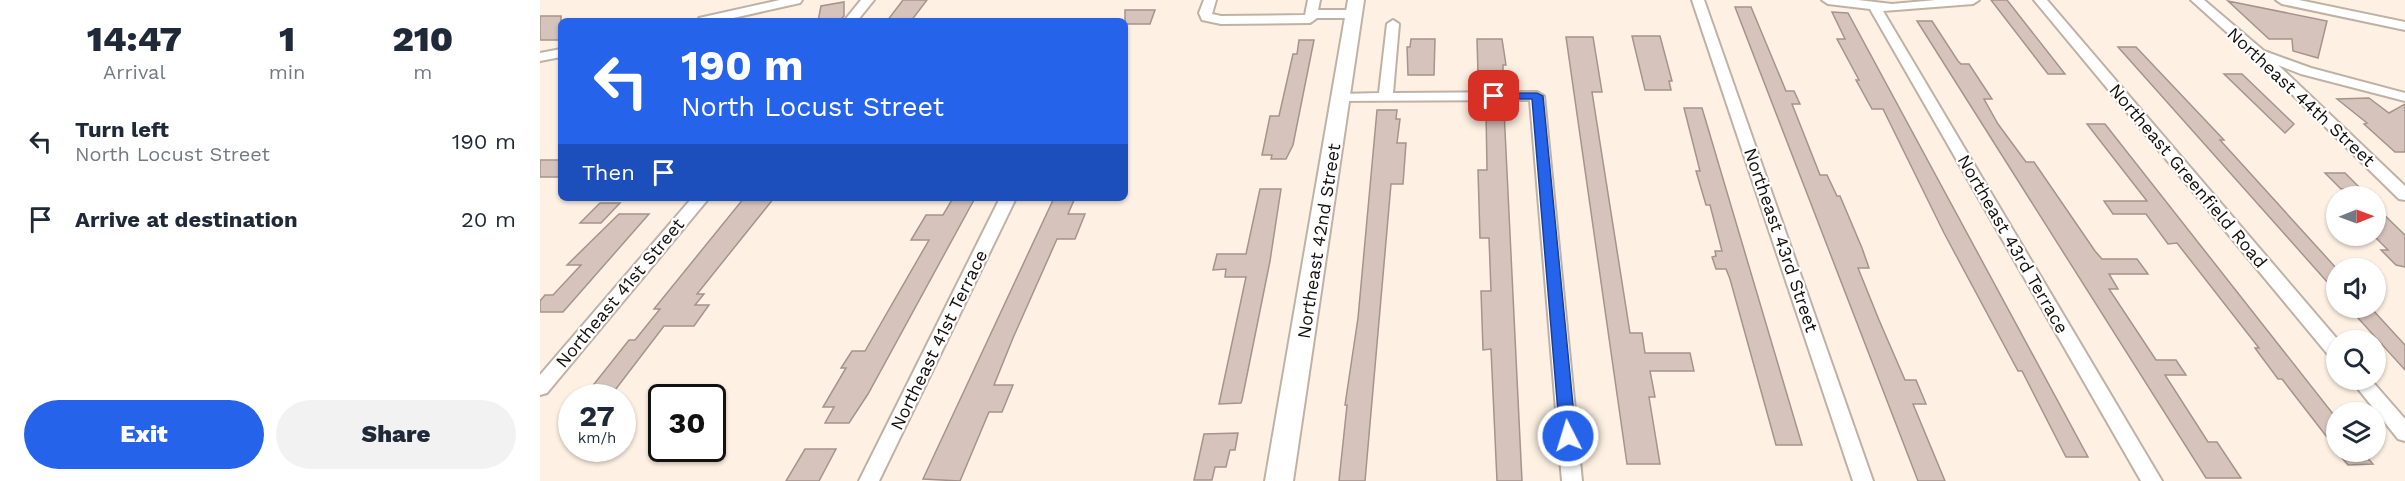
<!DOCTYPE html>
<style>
body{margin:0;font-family:"Work Sans",sans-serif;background:#f2f2f3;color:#1f2937;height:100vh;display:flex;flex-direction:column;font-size:22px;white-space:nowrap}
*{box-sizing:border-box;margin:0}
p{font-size:20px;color:#747a83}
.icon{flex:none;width:33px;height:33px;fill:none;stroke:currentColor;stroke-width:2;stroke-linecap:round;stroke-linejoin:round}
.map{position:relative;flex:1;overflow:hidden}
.details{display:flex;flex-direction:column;background:#fff;width:540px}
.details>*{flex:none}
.top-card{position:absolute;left:18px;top:18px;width:570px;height:183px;border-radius:9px;box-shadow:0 2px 4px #0004;background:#2563eb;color:#fff;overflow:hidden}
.needle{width:39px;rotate:89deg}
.fabs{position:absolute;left:1786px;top:186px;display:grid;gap:12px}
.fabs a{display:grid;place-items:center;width:60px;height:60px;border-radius:50%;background:#fff;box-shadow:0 2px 4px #0004;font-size:30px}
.speed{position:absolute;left:18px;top:384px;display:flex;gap:12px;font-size:30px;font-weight:700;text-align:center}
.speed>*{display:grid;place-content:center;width:78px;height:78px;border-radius:50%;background:#fff;box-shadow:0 2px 4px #0004;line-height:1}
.speed small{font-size:15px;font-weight:400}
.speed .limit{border:3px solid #111;border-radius:9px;background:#fff;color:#111}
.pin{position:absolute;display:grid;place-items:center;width:51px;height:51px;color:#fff;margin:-26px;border-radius:12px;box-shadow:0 3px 9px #0006}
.me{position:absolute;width:66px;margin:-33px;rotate:355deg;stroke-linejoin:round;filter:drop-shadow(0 0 4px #0008)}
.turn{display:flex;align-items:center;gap:21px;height:126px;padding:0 24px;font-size:27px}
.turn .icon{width:78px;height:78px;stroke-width:2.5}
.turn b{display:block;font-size:42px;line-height:51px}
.then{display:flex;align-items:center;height:57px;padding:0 24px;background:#0003;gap:12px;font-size:22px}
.eta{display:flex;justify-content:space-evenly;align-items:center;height:102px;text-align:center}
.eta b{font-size:36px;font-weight:800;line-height:42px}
.primary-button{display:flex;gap:12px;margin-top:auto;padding:12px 24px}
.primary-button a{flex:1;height:69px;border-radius:36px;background:#2563eb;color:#fff;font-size:24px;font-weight:800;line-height:69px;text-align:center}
.primary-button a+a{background:#f2f2f3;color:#1f2937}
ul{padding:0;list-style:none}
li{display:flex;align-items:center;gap:18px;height:78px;padding:0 24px}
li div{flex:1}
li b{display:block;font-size:22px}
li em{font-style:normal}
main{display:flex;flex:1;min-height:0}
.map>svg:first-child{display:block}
</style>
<main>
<section class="details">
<div class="eta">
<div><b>14:47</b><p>Arrival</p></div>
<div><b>1</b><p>min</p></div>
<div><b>210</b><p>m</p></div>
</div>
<ul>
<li><svg class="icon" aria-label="left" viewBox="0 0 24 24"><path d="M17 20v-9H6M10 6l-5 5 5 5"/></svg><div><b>Turn left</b><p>North Locust Street</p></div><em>190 m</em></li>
<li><svg class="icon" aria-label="arrive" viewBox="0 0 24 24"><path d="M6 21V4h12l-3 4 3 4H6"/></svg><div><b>Arrive at destination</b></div><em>20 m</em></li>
</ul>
<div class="primary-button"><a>Exit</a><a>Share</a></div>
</section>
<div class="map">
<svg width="1865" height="481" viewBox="0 0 1865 481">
<rect width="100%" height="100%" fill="#fef1e3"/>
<!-- building -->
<path fill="#d6c4bc" stroke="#a5938c" stroke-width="1.5" d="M 363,0 L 387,0 L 371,21 L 347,21 Z
M 1451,0 L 1467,0 L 1525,74 L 1508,74 Z
M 1688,1 L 1787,21 L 1778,58 L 1753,51 L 1752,39 L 1729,39 Z
M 304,2 L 304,16 L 299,21 L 278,21 L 281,6 Z
M 1195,7 L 1211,7 L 1246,91 L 1254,91 L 1260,104 L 1252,104 L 1280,175 L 1287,175 L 1297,196 L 1300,196 L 1322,248 L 1329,268 L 1318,268 L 1339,320 L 1365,380 L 1376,380 L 1386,404 L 1373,404 L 1405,481 L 1378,481 Z
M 585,10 L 615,10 L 610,24 L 585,24 Z
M 1292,12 L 1308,13 L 1548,457 L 1526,457 L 1482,371 L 1478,371 L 1404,233 L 1343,109 L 1332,109 L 1316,80 L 1319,80 L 1297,39 L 1305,39 Z
M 0,16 L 21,16 L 21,40 L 0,40 Z
M 1377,21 L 1392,21 L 1418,61 L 1421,64 L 1429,64 L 1452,99 L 1444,99 L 1458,124 L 1486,162 L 1494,162 L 1555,251 L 1562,259 L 1597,259 L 1608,274 L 1569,274 L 1578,289 L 1569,289 L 1616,360 L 1636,360 L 1646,375 L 1625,375 L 1668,442 L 1677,442 L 1701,478 L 1666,478 Z
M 1092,36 L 1120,36 L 1132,81 L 1129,81 L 1131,90 L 1105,90 Z
M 1026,37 L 1053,37 L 1062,92 L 1052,92 L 1090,333 L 1102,333 L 1105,353 L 1150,353 L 1154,371 L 1110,371 L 1115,397 L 1109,397 L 1120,464 L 1087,464 Z
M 871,39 L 895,39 L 894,75 L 868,75 L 867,47 L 870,47 Z
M 937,39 L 962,39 L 966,65 L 963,65 L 963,74 L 938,74 Z
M 759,40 L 774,40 L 753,145 L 746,159 L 731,159 L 732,155 L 722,155 L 730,116 L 739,116 L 753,54 L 757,54 Z
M 1578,47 L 1596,47 L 1684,140 L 1680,140 L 1797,269 L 1797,293 Z
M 1684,74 L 1702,74 L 1754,124 L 1745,133 Z
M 1829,98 L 1849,113 L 1865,104 L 1865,152 L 1855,152 L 1824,124 L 1827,123 L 1797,99 Z
M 1144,108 L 1162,108 L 1262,445 L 1236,445 L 1190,279 L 1186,269 L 1176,269 L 1172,257 L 1176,256 L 1175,251 L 1182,251 L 1170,205 L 1166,205 L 1156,171 L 1160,171 Z
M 837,110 L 857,110 L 856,119 L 860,119 L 857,143 L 866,143 L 863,184 L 851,184 L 825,481 L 799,481 L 807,405 L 805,405 L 818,318 Z
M 946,110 L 964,110 L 982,481 L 957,481 L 951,349 L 943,350 L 941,291 L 951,291 L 949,238 L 940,238 L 938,170 L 947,170 Z
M 1547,124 L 1565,124 L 1797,419 L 1797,450 L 1742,379 L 1738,379 L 1715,348 L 1719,348 L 1637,243 L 1628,244 L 1606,214 L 1573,214 L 1564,201 L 1607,201 Z
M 0,160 L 21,160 L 21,177 L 0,177 Z
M 1785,173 L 1805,173 L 1821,189 L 1801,189 Z
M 720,189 L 741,189 L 730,261 L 702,400 L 701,403 L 679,404 L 706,277 L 685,277 L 686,269 L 673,270 L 677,254 L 706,254 Z
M 204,198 L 234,198 L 157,294 L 164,294 L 155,305 L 169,305 L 154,326 L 124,326 L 69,398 L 43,398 L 89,340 L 95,340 L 120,309 L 114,309 Z
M 413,198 L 435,198 L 328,394 L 309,423 L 285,423 L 294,407 L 283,407 L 306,368 L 301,368 L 312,351 L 325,351 L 389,240 L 371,240 L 386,215 L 403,215 Z
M 514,198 L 535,198 L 528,214 L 545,214 L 535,239 L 517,239 L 473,338 L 454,385 L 473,385 L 462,412 L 449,412 L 420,481 L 383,479 Z
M 60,203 L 80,203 L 61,223 L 40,223 Z
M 1836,207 L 1865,235 L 1865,267 L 1856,265 L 1841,250 L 1848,250 L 1836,238 Z
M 79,214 L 109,214 L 23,312 L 0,312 L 0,301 L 5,295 L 13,295 L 41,265 L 27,265 Z
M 1809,308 L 1831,308 L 1865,345 L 1865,370 Z
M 698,433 L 695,450 L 690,450 L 686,467 L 675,467 L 672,480 L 654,480 L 664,434 Z
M 265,449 L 296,449 L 279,481 L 246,481 Z
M 1797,452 L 1822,452 L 1833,464 L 1808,465 Z"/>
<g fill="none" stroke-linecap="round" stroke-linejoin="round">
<defs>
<path id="minor" d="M 240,0 L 262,0 L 260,3 L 180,21 L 157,21 L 159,18 Z
M 321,0 L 334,0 L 317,21 L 304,21 Z
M 664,0 L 676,0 L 672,14 L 681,16 L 765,15 L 768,0 L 780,0 L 778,10 L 814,10 L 820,14 L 814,18 L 777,18 L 770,23 L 681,24 L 662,20 L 659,13 Z
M 1152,0 L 1164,0 L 1333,481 L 1313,481 Z
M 1282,0 L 1318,0 L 1352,4 L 1396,0 L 1439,0 L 1433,4 L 1343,11 L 1622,481 L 1601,481 L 1330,9 L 1288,4 Z
M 1494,0 L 1507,0 L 1798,340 L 1797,359 L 1790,357 Z
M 1651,0 L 1664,0 L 1724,51 L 1771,68 L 1865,93 L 1865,101 L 1761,74 L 1738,65 L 1865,186 L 1865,200 L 1859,199 L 1711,54 Z
M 1736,0 L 1759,0 L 1865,22 L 1865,30 L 1742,4 Z
M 853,20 L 859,24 L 853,93 L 997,92 L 1004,96 L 1042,481 L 1022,481 L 990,100 L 797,101 L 795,98 L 802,94 L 839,93 L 847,24 Z
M 21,49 L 21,57 L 0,61 L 0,53 Z
M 152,198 L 169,198 L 7,393 L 0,395 L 0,375 Z
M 460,198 L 476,198 L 339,481 L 319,481 Z
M 1811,380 L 1831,380 L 1865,419 L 1865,441 L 1858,439 Z"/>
<path id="major" d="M 808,0 L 824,0 L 753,481 L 725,481 Z"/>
</defs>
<!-- minor casing -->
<use href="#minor" stroke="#bfb2a5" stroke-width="4"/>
<!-- major casing -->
<use href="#major" stroke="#bfb2a5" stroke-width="4"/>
<!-- minor -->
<use href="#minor" fill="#fff" fill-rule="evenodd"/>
<!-- major -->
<use href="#major" fill="#fff" fill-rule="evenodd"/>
</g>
<!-- route -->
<path fill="#2563eb" stroke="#184099" stroke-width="1.5" d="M 954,93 L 997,93 L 1003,96 L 1036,436 L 1034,440 L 1022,440 L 1020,436 L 992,99 L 950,99 L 950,94 Z"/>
<g text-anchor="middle" stroke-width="4.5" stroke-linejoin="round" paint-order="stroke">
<!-- street labels -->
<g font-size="18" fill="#130f0b" stroke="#fff">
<text transform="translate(1761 97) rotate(43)" y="6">Northeast 44th Street</text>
<text transform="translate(1648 176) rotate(50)" y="6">Northeast Greenfield Road</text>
<text transform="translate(1241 240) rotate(71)" y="6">Northeast 43rd Street</text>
<text transform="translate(779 241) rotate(-81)" y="6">Northeast 42nd Street</text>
<text transform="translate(1473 244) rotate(60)" y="6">Northeast 43rd Terrace</text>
<text transform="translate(80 293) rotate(-50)" y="6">Northeast 41st Street</text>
<text transform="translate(399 340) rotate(-64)" y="6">Northeast 41st Terrace</text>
</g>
</g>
</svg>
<div class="fabs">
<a><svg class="needle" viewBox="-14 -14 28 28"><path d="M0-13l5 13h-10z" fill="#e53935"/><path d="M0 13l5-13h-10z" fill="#747a83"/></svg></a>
<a><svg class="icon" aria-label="sound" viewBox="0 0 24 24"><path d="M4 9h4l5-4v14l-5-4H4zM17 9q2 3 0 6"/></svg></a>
<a><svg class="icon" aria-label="search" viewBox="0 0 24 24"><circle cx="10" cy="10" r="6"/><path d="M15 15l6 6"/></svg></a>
<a><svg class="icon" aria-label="layers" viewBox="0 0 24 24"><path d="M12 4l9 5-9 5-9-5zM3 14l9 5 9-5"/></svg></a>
</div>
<div class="speed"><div>27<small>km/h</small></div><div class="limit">30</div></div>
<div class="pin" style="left:954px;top:96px;background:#d93025"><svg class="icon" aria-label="arrive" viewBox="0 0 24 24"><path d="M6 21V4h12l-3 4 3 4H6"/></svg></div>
<svg class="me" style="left:1028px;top:436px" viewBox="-20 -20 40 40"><circle r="17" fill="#2563eb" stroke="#fff" stroke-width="3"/><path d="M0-11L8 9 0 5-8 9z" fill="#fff"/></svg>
<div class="top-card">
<div class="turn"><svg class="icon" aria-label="left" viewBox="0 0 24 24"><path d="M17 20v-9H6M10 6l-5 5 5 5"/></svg><div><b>190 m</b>North Locust Street</div></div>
<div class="then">Then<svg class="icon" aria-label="arrive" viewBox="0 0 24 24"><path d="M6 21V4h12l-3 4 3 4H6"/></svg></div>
</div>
</div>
</main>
